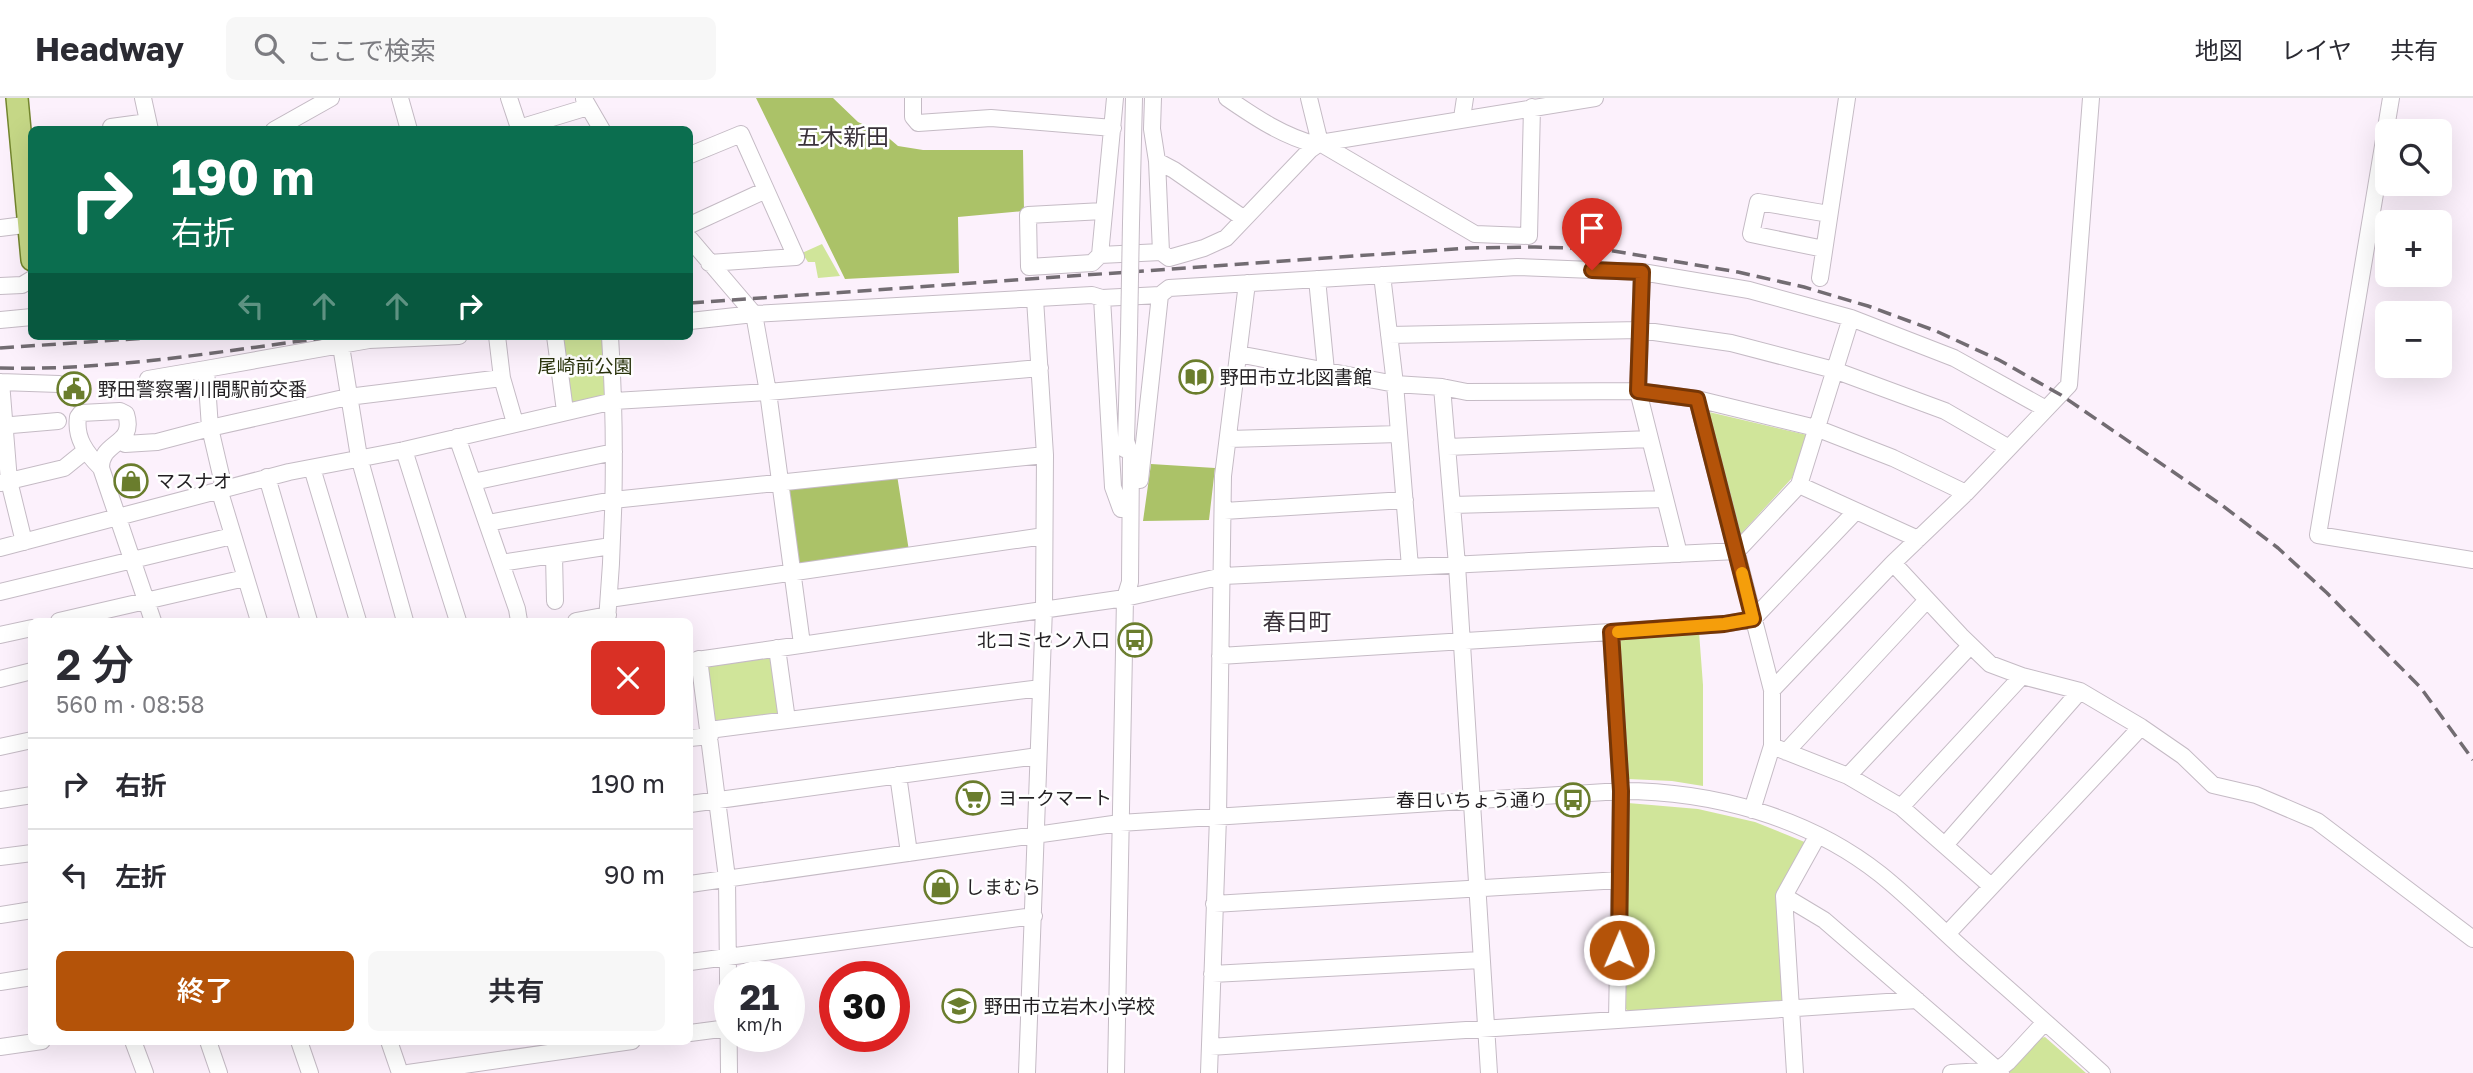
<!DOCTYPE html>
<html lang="ja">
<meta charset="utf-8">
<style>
body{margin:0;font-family:"Golos Text","Noto Sans JP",sans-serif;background:#f7f7f7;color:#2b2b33;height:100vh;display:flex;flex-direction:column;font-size:26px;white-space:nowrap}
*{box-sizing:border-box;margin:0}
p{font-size:23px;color:#7c7c81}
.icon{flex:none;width:38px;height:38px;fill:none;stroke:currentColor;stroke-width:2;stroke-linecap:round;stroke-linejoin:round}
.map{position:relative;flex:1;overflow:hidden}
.panel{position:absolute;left:28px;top:520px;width:665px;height:427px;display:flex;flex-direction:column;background:#fff;border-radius:10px;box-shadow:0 7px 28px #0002}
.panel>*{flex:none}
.banner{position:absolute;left:28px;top:28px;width:665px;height:214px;border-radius:10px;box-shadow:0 7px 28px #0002;background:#0b6e4f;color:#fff;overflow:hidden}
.controls{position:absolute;left:2375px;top:21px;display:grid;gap:14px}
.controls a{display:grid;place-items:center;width:77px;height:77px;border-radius:10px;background:#fff;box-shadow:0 7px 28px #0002;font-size:35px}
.speed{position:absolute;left:714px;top:863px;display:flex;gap:14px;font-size:35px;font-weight:700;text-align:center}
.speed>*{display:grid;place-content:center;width:91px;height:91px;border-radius:50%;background:#fff;box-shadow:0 7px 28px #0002;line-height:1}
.speed small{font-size:18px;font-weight:400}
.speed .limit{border:10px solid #d22;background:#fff;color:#111}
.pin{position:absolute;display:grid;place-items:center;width:60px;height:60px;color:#fff;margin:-72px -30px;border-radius:50% 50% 50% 0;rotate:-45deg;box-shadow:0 0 7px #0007}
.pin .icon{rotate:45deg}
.me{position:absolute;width:77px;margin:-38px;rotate:1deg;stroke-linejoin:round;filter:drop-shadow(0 0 5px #0008)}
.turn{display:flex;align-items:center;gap:24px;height:147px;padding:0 28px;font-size:32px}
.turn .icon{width:91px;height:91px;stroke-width:2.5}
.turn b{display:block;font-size:49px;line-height:60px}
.lanes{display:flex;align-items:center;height:66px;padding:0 28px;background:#0003;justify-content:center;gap:35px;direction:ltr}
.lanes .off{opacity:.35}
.round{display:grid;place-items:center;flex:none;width:74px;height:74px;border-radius:10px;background:#f7f7f7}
.headline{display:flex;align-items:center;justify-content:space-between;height:119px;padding:0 28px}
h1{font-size:42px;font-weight:600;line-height:52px}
.cta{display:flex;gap:14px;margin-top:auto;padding:14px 28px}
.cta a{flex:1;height:80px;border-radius:10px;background:#b45309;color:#fff;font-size:28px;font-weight:600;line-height:80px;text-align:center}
.cta a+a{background:#f7f7f7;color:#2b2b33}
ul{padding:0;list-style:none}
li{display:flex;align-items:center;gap:21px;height:91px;padding:0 28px;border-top:2px solid #e1e1e2}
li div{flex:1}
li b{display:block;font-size:26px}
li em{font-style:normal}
header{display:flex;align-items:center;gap:42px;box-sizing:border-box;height:98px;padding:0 35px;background:#fff;border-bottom:2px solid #e1e1e2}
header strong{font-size:33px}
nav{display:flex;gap:38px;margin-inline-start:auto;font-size:24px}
.search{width:490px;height:63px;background:#f7f7f7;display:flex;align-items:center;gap:18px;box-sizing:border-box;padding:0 24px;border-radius:10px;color:#7c7c81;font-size:26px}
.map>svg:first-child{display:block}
</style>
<header>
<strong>Headway</strong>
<div class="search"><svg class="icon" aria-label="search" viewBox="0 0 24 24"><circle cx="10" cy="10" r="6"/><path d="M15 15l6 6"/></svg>ここで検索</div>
<nav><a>地図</a><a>レイヤ</a><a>共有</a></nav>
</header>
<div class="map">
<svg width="2473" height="975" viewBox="0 0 2473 975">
<rect width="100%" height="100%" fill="#fcf1fc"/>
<!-- green -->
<path fill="#d0e59a" d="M 822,146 L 840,178 L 818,180 L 815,164 L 808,164 L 802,155 Z
M 558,238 L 606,238 L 610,299 L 567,308 Z
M 1709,314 L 1807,337 L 1792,380 L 1739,438 Z
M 1699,534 L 1703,587 L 1703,688 L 1672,683 L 1628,681 L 1619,544 L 1624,539 Z
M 774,556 L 782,617 L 716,627 L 707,565 Z
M 1628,705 L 1698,711 L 1755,724 L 1807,745 L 1780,801 L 1787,899 L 1781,905 L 1630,915 L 1626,911 Z
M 2045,939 L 2086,975 L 2010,975 L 2009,971 L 2037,941 Z"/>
<!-- forest -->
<path fill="#abc268" d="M 756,0 L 833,0 L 858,24 L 884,36 L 898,48 L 923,52 L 1023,52 L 1024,113 L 958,119 L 959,175 L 845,181 Z
M 1151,366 L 1215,370 L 1209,422 L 1143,423 Z
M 897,377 L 909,453 L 795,467 L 786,390 Z"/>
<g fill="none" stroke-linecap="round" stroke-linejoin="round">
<defs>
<path id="minor" d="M 143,0 L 150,32
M 400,0 L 409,32
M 509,0 L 519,30 L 588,9
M 913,0 L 913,19 L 918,25 L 991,20 L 1113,30
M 1153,0 L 1152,31 L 1157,63 L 1161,154
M 1227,0 C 1256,20 1283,38 1317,47
M 1309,0 L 1320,45 L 1475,136 L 1529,138 L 1532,9
M 2391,0 L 2318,437 L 2473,462
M 584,1 L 602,32
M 1462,20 L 1465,0
M 111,32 L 111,29 L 148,24
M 274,32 L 331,0
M 690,57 L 741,36 L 796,159 L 709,165
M 1157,63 L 1174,72 L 1243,120
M 1103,113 L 1028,117 L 1029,169 L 1092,165 L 1100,157 L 1161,154 L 1169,160 L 1204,150 L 1226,140 L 1310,52 L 1320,45 L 1595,0
M 1131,125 L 1134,0
M 690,127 L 766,92
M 0,130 L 32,126
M 690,141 L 754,216 L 768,294 L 802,546
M 1824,151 L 1751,136 L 1758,104 L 1829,116
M 1100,157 L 1115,0
M 1642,174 L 1638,293 L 1679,456
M 1382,177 L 1395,286 L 1410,469
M 1820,180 L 1847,0
M 1317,181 L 1326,273
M 0,188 L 22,187 L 32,181
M 1102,200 L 1113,389 L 1121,411
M 0,222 L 32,219
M 690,223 L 754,216 L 1092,197 L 1102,200 L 1160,197 L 1169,190 L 1517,169 L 1642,174 L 1749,192 L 1851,220 L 1954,260 L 2046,311
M 1389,237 L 1640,232 L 1731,245 L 1834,272 L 1945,313 L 2009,350
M 497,238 L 502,280 L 515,325
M 555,238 L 565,313
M 341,248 L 359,359 L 405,523
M 1238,256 L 1395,286 L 1442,289 L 1467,294 L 1638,293 L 1697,301 L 1816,330 L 1893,360 L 1966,395
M 148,281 L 206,271
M 0,284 L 59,286
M 1,284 L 9,383 L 24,444
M 1442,289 L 1457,467 L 1489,975
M 1697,301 L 1772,592 L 1772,648 L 1752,712
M 0,328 L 58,323
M 457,339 L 517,511 L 519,523
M 1229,341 L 1399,336
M 120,343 L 125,346 L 157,344 L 210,330 L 348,299 L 502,280
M 1447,349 L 1650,341
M 1124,351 L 1126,343 L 1129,235
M 404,352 L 458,523
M 101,370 C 86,355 75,340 78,319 L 81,315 L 120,313 L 126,316 C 136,348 101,342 101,370 L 153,523
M 312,370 L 358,523
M 267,379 L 309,523
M 1140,382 L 1160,197
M 473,384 L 614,354
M 1,385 L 64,370 L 85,353
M 1799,387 L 1918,441
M 224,390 L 210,330 L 206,271 L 369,242 L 459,238
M 219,391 L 259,523
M 1452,407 L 1665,401
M 1224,413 L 1405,402
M 488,425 L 613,402 L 1045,357
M 0,450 L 289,374 L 404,352 L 614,303 L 768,294 L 1040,270
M 554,457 L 555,503
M 501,465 L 611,448
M 1893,465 L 1961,538 L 1990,566 L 2022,578 L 2080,593 L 2141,629 L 2183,658 L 2213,687 L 2256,697 L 2317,723 L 2473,841
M 0,494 L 232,438
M 609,501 L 1044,438
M 59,523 L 245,480
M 576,523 L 608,517
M 607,523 C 615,428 616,333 610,238
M 1611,534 L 1621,693 L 1617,922
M 0,537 L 32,530
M 777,550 L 787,622
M 1220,558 L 1611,534 L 1724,526 L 1753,521 L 1856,413
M 699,561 L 727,780 L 729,975
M 690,563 L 1125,500 L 1223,478 L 1737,453 L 1799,387 L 1851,220
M 0,581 L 32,573
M 1772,592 L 1893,465 L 1966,395 L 2069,287 L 2091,0
M 709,632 L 1041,590
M 690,640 L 710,638
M 1772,648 L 1848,678 L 1901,709 L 1991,788
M 0,649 L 32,642
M 1786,654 L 1927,502
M 898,677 L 909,755
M 1848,678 L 1970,548
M 0,702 L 32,697
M 690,706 L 1038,658
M 1901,709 L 2022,578
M 1945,747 L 2080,593
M 0,759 L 32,755
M 690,786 L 1120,725 L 1621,693 C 1712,693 1808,719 1880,776 C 1909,799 1935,826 1963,851 C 2009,892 2056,933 2102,975
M 1784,798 L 1824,822 L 2001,975
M 1214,806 L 1620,782
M 0,817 L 32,812
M 1947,836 L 2141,629
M 690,864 L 1034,818
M 1212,876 L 1481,862
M 0,884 L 32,879
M 690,935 L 728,930
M 133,943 L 145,975
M 208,943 L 219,975
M 299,943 L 310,975
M 389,943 L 400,975
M 0,949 L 42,943
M 1210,949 L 1917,902
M 408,975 L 632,943
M 1027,975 L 1044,510 L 1045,357 L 1035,201
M 1116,975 L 1125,500 L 1130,484 L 1131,358 L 1126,343
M 1209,975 L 1218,719 L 1223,378 L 1247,185
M 1795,975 L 1784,798 L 1818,737
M 1951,975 L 1998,972 L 2008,964 L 2045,924"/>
<path id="major" d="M 17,0 L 32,162"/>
</defs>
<!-- minor casing -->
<use href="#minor" stroke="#c5bbc5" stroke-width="18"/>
<!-- major casing -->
<use href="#major" stroke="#73852e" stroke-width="24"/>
<!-- minor -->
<use href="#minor" stroke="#fff" stroke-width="16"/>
<!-- major -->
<use href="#major" stroke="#c5d786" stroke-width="21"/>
<!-- rail -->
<path stroke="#726c72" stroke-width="3.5" stroke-dasharray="14 7" stroke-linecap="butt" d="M 690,205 L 1468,150 L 1535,149 L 1602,151 L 1738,174 L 1804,189 L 1868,208 L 1936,233 L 1999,262 L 2061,297 L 2223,408 L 2278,450 L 2327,495 L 2421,590 L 2473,662
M 0,250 L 175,238
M 0,270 C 113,273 227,252 339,238"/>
<defs>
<path id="minor-bridge" d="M 1129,235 L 1131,125"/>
</defs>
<!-- minor-bridge casing -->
<use href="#minor-bridge" stroke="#c5bbc5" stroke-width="18" stroke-linecap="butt"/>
<!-- minor-bridge -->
<use href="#minor-bridge" stroke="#fff" stroke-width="16"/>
</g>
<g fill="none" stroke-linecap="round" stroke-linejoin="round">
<defs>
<path id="route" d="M 1592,172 L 1642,174 L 1638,293 L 1697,301 L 1753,521 L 1724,526 L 1611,534 L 1621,693 L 1619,852"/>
</defs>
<!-- route casing -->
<use href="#route" stroke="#753606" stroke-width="18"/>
<!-- route -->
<use href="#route" stroke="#b45309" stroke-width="12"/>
<!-- slow -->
<path stroke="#f59e0b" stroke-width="12" d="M 1618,534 L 1724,526 L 1753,521 L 1742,475"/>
</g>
<!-- icons -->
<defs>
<symbol id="library-ring" viewBox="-11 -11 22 22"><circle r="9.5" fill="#fff" stroke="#6a7d2d" stroke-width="1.5"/><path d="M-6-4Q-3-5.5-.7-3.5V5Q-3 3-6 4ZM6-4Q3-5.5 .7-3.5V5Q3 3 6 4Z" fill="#6a7d2d"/></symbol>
<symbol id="civic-ring" viewBox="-11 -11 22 22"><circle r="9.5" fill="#fff" stroke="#6a7d2d" stroke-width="1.5"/><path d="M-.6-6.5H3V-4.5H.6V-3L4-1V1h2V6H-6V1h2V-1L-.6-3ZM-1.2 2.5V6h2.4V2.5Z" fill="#6a7d2d"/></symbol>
<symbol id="shop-ring" viewBox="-11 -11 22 22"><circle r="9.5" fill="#fff" stroke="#6a7d2d" stroke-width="1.5"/><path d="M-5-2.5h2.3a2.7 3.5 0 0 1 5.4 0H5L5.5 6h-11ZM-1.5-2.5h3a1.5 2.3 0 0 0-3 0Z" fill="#6a7d2d"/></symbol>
<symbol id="bus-ring" viewBox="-11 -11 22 22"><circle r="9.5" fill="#fff" stroke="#6a7d2d" stroke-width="1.5"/><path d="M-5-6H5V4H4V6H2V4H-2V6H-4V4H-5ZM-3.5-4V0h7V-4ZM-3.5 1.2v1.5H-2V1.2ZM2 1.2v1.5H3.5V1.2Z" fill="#6a7d2d"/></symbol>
<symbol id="supermarket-ring" viewBox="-11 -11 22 22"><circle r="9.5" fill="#fff" stroke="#6a7d2d" stroke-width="1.5"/><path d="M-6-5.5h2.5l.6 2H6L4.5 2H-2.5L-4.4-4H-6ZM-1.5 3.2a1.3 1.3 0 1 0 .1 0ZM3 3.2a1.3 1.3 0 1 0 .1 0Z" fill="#6a7d2d"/></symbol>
<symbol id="school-ring" viewBox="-11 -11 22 22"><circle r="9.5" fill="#fff" stroke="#6a7d2d" stroke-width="1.5"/><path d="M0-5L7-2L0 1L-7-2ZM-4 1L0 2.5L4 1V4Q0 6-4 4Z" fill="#6a7d2d"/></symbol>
</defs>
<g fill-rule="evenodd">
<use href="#library-ring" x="1177" y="260" width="38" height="38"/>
<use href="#civic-ring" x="55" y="272" width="38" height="38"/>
<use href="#shop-ring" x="112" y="364" width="38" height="38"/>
<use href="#bus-ring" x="1116" y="523" width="38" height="38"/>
<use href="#supermarket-ring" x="954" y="681" width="38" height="38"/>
<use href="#bus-ring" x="1554" y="683" width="38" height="38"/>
<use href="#shop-ring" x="922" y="770" width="38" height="38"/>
<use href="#school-ring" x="940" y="889" width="38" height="38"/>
</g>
<g text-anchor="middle" stroke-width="5" stroke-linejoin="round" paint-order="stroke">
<!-- park labels -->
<g font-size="19" fill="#2a330c" stroke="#fff">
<text x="585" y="275">尾崎前公園</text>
</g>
<!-- poi labels -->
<g font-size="19" fill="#221f22" stroke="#fff" text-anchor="start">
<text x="1220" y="286">野田市立北図書館</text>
<text x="98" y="298">野田警察署川間駅前交番</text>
<text x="156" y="390">マスナオ</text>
<text x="1110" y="549" text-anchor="end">北コミセン入口</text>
<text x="998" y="707">ヨークマート</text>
<text x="1548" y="709" text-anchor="end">春日いちょう通り</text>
<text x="965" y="796">しまむら</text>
<text x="984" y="915">野田市立岩木小学校</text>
</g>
<!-- quarter labels -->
<g font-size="23" fill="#393139" stroke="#fff">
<text x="843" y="47">五木新田</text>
<text x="1297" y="532">春日町</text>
</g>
</g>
</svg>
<div class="controls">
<a><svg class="icon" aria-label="search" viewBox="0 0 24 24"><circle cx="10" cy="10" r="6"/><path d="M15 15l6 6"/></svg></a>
<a>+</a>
<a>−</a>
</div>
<div class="speed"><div>21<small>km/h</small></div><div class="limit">30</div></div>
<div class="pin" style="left:1592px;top:172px;background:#d93025"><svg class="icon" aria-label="arrive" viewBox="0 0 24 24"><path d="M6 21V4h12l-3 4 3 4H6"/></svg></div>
<svg class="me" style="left:1619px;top:852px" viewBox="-20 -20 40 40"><circle r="17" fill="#b45309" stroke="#fff" stroke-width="3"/><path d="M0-11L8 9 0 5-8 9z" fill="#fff"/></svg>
<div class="banner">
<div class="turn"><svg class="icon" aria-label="right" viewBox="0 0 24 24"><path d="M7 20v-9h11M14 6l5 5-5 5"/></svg><div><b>190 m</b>右折</div></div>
<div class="lanes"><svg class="icon off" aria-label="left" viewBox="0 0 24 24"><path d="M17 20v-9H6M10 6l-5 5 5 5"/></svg><svg class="icon off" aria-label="ahead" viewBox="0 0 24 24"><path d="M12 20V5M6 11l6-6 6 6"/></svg><svg class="icon off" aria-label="ahead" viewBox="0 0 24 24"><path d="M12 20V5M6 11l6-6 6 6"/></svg><svg class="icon" aria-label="right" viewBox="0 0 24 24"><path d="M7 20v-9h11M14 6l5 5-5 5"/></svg></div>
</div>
<section class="panel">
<div class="headline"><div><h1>2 分</h1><p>560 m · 08:58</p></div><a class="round" style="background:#d93025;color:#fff"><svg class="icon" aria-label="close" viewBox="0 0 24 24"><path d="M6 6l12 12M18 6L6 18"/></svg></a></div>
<ul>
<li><svg class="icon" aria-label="right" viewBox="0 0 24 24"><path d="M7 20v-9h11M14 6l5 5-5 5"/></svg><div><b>右折</b></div><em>190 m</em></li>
<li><svg class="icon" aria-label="left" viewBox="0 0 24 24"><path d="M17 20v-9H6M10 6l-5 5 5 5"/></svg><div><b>左折</b></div><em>90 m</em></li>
</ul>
<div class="cta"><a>終了</a><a>共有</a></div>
</section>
</div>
